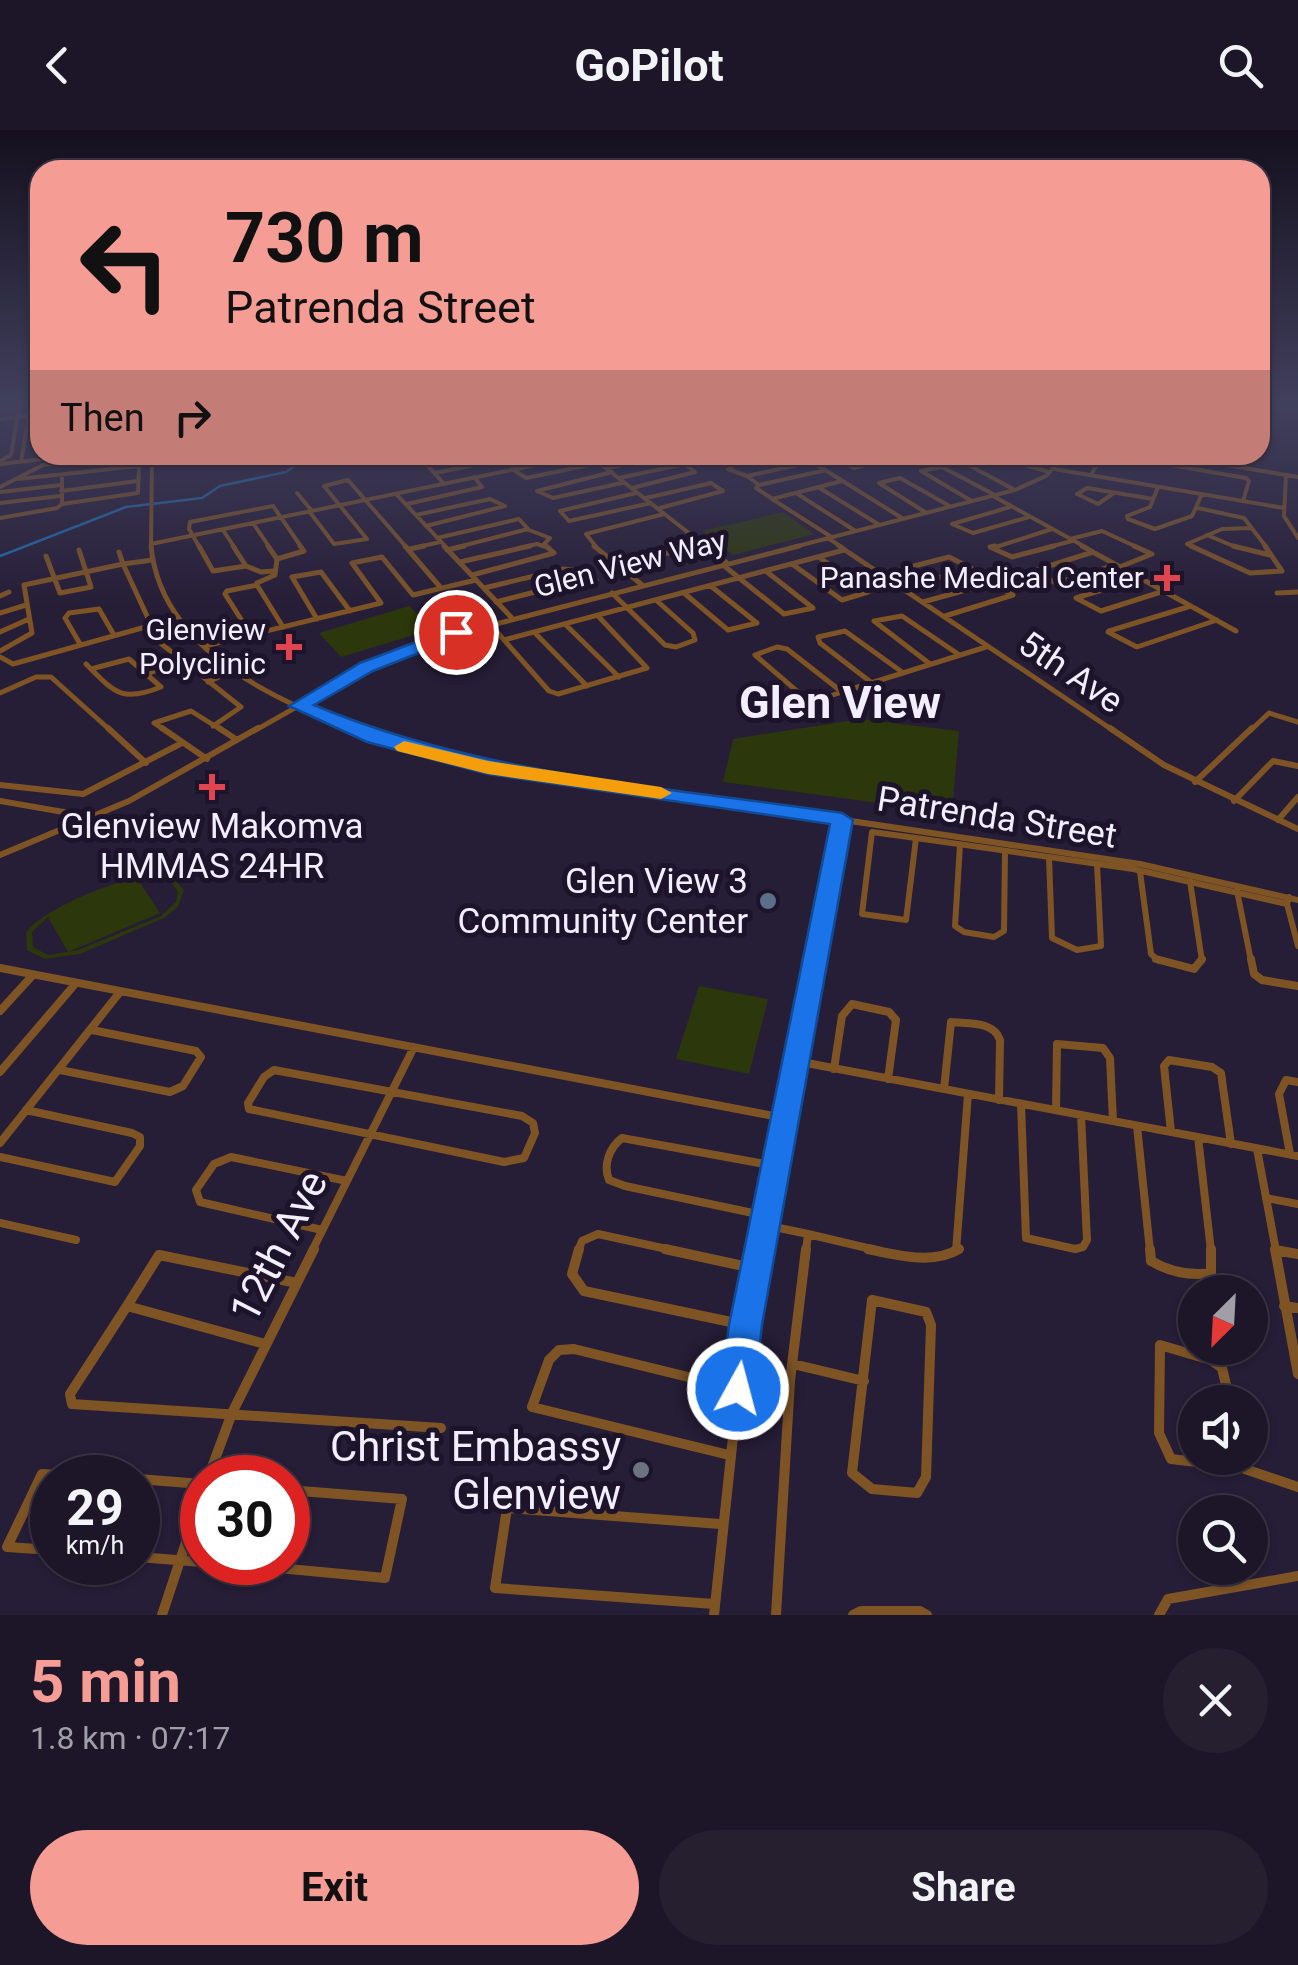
<!DOCTYPE html>
<meta charset="utf-8">
<style>
body{margin:0;font-family:Roboto,sans-serif;background:#251f30;color:#f1f3f6;height:100vh;display:flex;flex-direction:column;font-size:38px;white-space:nowrap}
*{box-sizing:border-box;margin:0}
p{font-size:32px;color:#a09fa8}
.icon{flex:none;width:55px;height:55px;fill:none;stroke:currentColor;stroke-width:2;stroke-linecap:round;stroke-linejoin:round}
.map{position:relative;height:1485px;overflow:hidden}
.details{display:flex;flex-direction:column;background:#1c1628;flex:1}
.details>*{flex:none}
.top-card{position:absolute;left:30px;top:30px;width:1240px;height:305px;border-radius:30px;box-shadow:0 2px 8px #0004,0 0 0 2px #3a3545;background:#f59c95;color:#111;overflow:hidden}
.needle{width:65px;rotate:204deg}
.fabs{position:absolute;left:1178px;top:1145px;display:grid;gap:20px}
.fabs a{display:grid;place-items:center;width:90px;height:90px;border-radius:50%;background:#1c1628;box-shadow:0 2px 8px #0004,0 0 0 2px #3a3545;font-size:50px}
.speed{position:absolute;left:30px;top:1325px;display:flex;gap:20px;font-size:50px;font-weight:700;text-align:center}
.speed>*{display:grid;place-content:center;width:130px;height:130px;border-radius:50%;background:#1c1628;box-shadow:0 2px 8px #0004,0 0 0 2px #3a3545;line-height:1}
.speed small{font-size:25px;font-weight:400}
.speed .limit{border:15px solid #d22;background:#fff;color:#111}
.pin{position:absolute;display:grid;place-items:center;width:85px;height:85px;color:#fff;margin:-42px;border:5px solid #fff;border-radius:50%;box-shadow:0 2px 10px #0007}
.me{position:absolute;width:110px;margin:-55px;rotate:7deg;stroke-linejoin:round;filter:drop-shadow(0 0 8px #0008)}
.turn{display:flex;align-items:center;gap:35px;height:210px;padding:0 30px;font-size:45px}
.turn .icon{width:130px;height:130px;stroke-width:2.5}
.turn b{display:block;font-size:70px;line-height:85px}
.then{display:flex;align-items:center;height:95px;padding:0 30px;background:#0003;gap:20px;font-size:38px}
.round{display:grid;place-items:center;flex:none;width:105px;height:105px;border-radius:52px;background:#251f30}
.overview{display:flex;align-items:center;justify-content:space-between;height:170px;padding:0 30px}
h1{font-size:60px;font-weight:700;line-height:75px;color:#f59c95}
.button{display:flex;gap:20px;margin-top:auto;padding:20px 30px}
.button a{flex:1;height:115px;border-radius:60px;background:#f59c95;color:#111;font-size:40px;font-weight:700;line-height:115px;text-align:center}
.button a+a{background:#251f30;color:#f1f3f6}
header{display:flex;justify-content:space-between;align-items:center;height:130px;padding:0 30px;background:#1c1628;font-size:45px;font-weight:700}
.map>svg:first-child{display:block}
</style>
<header><svg class="icon" aria-label="back" viewBox="0 0 24 24"><path d="M15 5l-7 7 7 7"/></svg>GoPilot<svg class="icon" aria-label="search" viewBox="0 0 24 24"><circle cx="10" cy="10" r="6"/><path d="M15 15l6 6"/></svg></header>
<div class="map">
<svg width="1298" height="1485" viewBox="0 0 1298 1485">
<rect width="100%" height="100%" fill="#261d36"/>
<!-- green -->
<path fill="#2c370c" fill-rule="evenodd" d="M 783,382 L 814,404 L 733,425 L 703,401 Z
M 409,476 L 434,499 L 341,527 L 319,503 Z
M 860,589 L 959,601 L 952,683 L 723,652 L 733,609 Z
M 157,744 L 173,748 L 184,760 L 178,777 L 164,788 L 80,824 L 45,829 L 27,820 L 26,803 C 44,777 125,746 157,744 ZM 155,748 L 172,753 L 178,762 L 176,772 L 161,786 L 78,820 L 48,825 L 33,817 L 32,802 L 48,787 L 68,822 L 160,783 L 139,751 Z
M 699,856 L 768,869 L 749,944 L 676,929 Z"/>
<g fill="none" stroke-linecap="round" stroke-linejoin="round">
<!-- stream -->
<path stroke="#1e6cae" stroke-width="2.5" d="M 0,426 L 126,377 L 202,368 L 220,356 L 286,342 L 293,337 L 289,335 L 316,336 L 340,330 L 341,325"/>
<!-- minor-far4 -->
<path stroke="#7e5425" stroke-width="4" d="M 0,289 L 28,286
M 27,296 L 40,295
M 589,325 L 708,418
M 725,325 L 719,327 L 732,336 L 783,325
M 801,325 L 902,388
M 830,325 L 854,338 L 873,333 L 860,325
M 891,325 L 907,325
M 950,325 L 1015,360
M 991,325 L 1049,342
M 1113,325 L 1246,348 L 1249,351 L 1243,371
M 1167,325 L 1298,347
M 594,329 L 613,325
M 0,331 L 11,325 L 20,272
M 21,332 L 31,272
M 812,332 L 747,346 L 759,355 L 826,340
M 0,334 L 80,325
M 428,336 L 444,354
M 732,336 L 728,339 L 747,346
M 608,338 L 666,325
M 512,339 L 526,348 L 599,333
M 1054,339 L 1284,378
M 612,342 L 537,361 L 553,368 L 622,353
M 435,343 L 523,325
M 1091,345 L 1102,325
M 1286,345 L 1284,386 L 1298,408
M 619,348 L 685,334 L 695,342 L 632,358
M 18,349 L 139,336
M 759,355 L 756,358 L 771,368
M 0,357 L 43,335 L 129,325
M 818,357 L 878,394
M 1158,357 L 1150,377 L 1127,386 L 1128,389 L 1155,399 L 1192,386 L 1202,364
M 61,361 L 138,351
M 0,362 L 61,355
M 297,363 L 312,381
M 796,363 L 854,400
M 1114,363 L 1098,374 L 1077,364 L 1087,358 L 1153,369
M 397,365 L 447,418
M 993,366 L 1087,418
M 646,368 L 711,353 L 723,361 L 660,378
M 772,369 L 842,351
M 772,369 L 830,406
M 970,370 L 921,341 L 942,337 L 993,364
M 0,373 L 60,366
M 62,374 L 138,363 L 139,336 L 135,325
M 407,374 L 482,357 L 474,347
M 1010,377 L 952,394 L 973,403 L 1029,387
M 1198,378 L 1244,388 L 1267,418
M 309,381 L 334,414 L 367,409 L 324,356 L 348,350 L 407,418
M 560,381 L 569,391 L 651,373
M 560,381 L 636,363
M 925,382 L 879,353 L 900,348 L 948,375
M 416,385 L 490,369 L 505,376 L 426,396
M 0,388 L 57,378 L 62,374 L 62,345
M 253,393 L 270,418
M 223,400 L 235,418
M 529,400 L 550,408 L 544,414
M 1207,405 L 1238,418
M 437,408 L 519,389 L 528,399 L 454,418
M 828,408 L 843,418
M 1070,409 L 1102,401 L 1139,418
M 151,414 L 545,333 L 565,325
M 151,418 L 152,325
M 200,418 L 189,399 L 190,392 L 273,376 L 302,418
M 414,418 L 440,412
M 519,418 L 537,414 L 549,418
M 597,418 L 586,404 L 664,384
M 688,418 L 701,415
M 790,418 L 1015,360 L 1046,346 L 1065,325
M 993,418 L 1052,399
M 1045,418 L 1072,411
M 1196,418 L 1187,414 L 1222,399 L 1251,398"/>
<!-- minor-far3 -->
<path stroke="#7e5425" stroke-width="5" d="M 151,416 C 161,519 274,572 361,601
M 199,416 L 213,441 L 246,436 L 233,416
M 268,416 L 277,429 L 304,421 L 300,416
M 405,416 L 441,458
M 444,416 L 511,487
M 594,416 L 641,454
M 705,416 L 726,432
M 839,416 L 1114,601
M 995,416 L 990,417 L 1012,427 L 1054,416
M 1082,416 L 1236,501
M 1191,416 L 1250,443 L 1282,441 L 1265,416
M 1233,416 L 1270,425
M 410,419 L 424,416
M 447,420 L 464,416
M 1093,422 L 1033,441 L 1056,453 L 1116,435
M 46,426 L 60,463 L 91,457 L 79,420
M 152,430 L 123,434 L 159,512 L 241,577 L 213,596
M 460,432 L 530,416
M 792,434 L 842,470 L 868,462 L 820,428
M 617,435 L 698,416
M 723,435 L 784,484 L 813,478 L 767,442
M 246,436 L 261,442 L 273,441
M 1122,436 L 1152,424 L 1134,416
M 883,444 L 949,427 L 971,438
M 472,445 L 554,423 L 546,416
M 1140,448 L 1076,468 L 1101,481 L 1164,461
M 257,453 L 275,445 L 277,429
M 484,458 L 564,439 L 572,440 L 582,450
M 901,459 L 971,438
M 612,463 L 665,515 L 676,517 L 695,510 L 693,503 L 657,471
M 684,463 L 728,500 L 757,493 L 712,457
M 1277,463 L 1298,462
M 0,466 L 9,462
M 496,472 L 582,450 L 596,450
M 923,472 L 991,453 L 1013,465 L 945,486
M 0,483 L 26,475
M 317,489 L 292,447 L 321,442 L 350,481
M 490,494 L 549,561 L 558,564 L 647,538 L 599,487
M 566,495 L 619,547
M 1109,501 L 1191,476
M 0,502 L 29,489
M 1108,502 L 1137,517 L 1217,490
M 535,503 L 587,556
M 251,505 L 225,464 L 227,461 L 257,455 L 283,497
M 158,506 L 185,498
M 504,510 L 844,420
M 80,514 L 65,488 L 69,483 L 99,479 L 114,505
M 205,516 L 381,473 L 352,433 L 382,427 L 413,465 L 476,450
M 777,517 L 787,519 L 842,562 L 818,570 L 805,568 L 755,525 Z
M 0,521 L 32,503 L 24,455 L 123,434 L 119,422
M 0,527 L 13,534 L 149,496
M 86,534 C 114,562 121,573 161,557 L 129,529 L 91,539
M 930,534 L 874,491 L 902,486 L 958,524
M 147,544 L 180,531
M 208,552 L 234,540
M 872,553 L 820,513 L 818,507 L 845,501 L 902,542
M 842,562 L 986,517
M 0,563 L 36,547 L 51,547 L 111,601
M 166,601 L 154,593 L 191,581 L 223,601
M 254,601 L 351,546 L 422,513 L 799,416
M 1250,601 L 1269,583 L 1298,592"/>
<!-- minor-far2 -->
<path stroke="#7e5425" stroke-width="6" d="M 108,598 L 146,633
M 162,598 L 207,629
M 219,598 L 237,610
M 353,598 L 487,637 L 1140,734 L 1298,770
M 1110,598 L 1164,635 L 1298,699
M 1195,652 L 1252,598
M 0,655 L 83,664 L 180,614
M 0,671 L 92,687
M 1234,671 L 1273,631 L 1298,636
M 1278,690 L 1298,667
M 872,702 L 916,708 L 906,790 L 862,784 Z
M 916,708 L 1133,739 L 1287,774 L 1289,767
M 960,715 L 955,796 L 964,802 L 994,807 L 1004,801 L 1005,721
M 0,725 L 129,671 L 258,598
M 1049,728 L 1052,808 L 1077,820 L 1101,816 L 1097,734
M 1140,742 L 1151,824 L 1159,831
M 1190,751 L 1202,831
M 1237,761 L 1251,831
M 1287,774 L 1298,816
M 815,831 L 842,690"/>
<!-- minor-far1 -->
<path stroke="#7e5425" stroke-width="8" d="M 1156,829 L 1194,839 L 1202,829
M 1251,829 L 1254,844 L 1262,850 L 1298,856
M 0,838 L 784,988
M 0,881 L 32,846
M 796,931 L 1298,1026
M 834,939 L 842,886 L 852,874 L 889,882 L 896,890 L 888,949
M 60,940 L 170,962 L 183,956 L 201,927 L 196,921 L 92,900
M 274,940 L 522,986 L 533,993 L 535,1003 L 524,1028 L 504,1032 L 249,979 L 248,973 L 264,947 Z
M 0,942 L 76,853
M 944,959 L 951,892 C 969,894 994,891 1000,910 L 999,970
M 1021,974 L 1026,1108 L 1075,1119 L 1083,1117 L 1087,1110 L 1081,985
M 1056,980 L 1057,914 L 1103,918 L 1110,928 L 1113,991
M 1137,996 L 1150,1121
M 1171,1002 L 1164,936 L 1169,930 L 1212,937 L 1221,943 L 1231,1014
M 1198,1007 L 1211,1121
M 0,1013 L 120,862
M 1257,1019 L 1276,1121
M 1290,1024 L 1279,964 L 1286,950 L 1298,952
M 0,1027 L 115,1052 L 140,1016 L 140,1007 L 132,1003 L 26,980
M 1266,1068 L 1298,1074
M 767,1086 L 625,1056 L 609,1050 C 603,1035 609,1018 622,1008 L 776,1036
M 0,1093 L 76,1110
M 765,1095 L 808,1104 L 806,1121
M 322,1100 L 200,1072 L 196,1060 L 214,1034 L 231,1027 L 347,1051
M 808,1104 L 880,1121
M 1275,1120 L 1282,1121
M 312,1121 L 414,917
M 578,1121 L 582,1111 L 598,1104 L 676,1121
M 759,1121 L 815,829
M 956,1121 L 968,964"/>
<!-- minor -->
<path stroke="#7e5425" stroke-width="10" d="M 579,1119 L 572,1144 L 584,1161 L 745,1195
M 665,1119 L 757,1139
M 868,1119 C 897,1125 933,1135 959,1119
M 1150,1119 L 1151,1131 C 1170,1142 1190,1146 1211,1143 L 1211,1119
M 1275,1119 L 1298,1244
M 1275,1120 L 1298,1124
M 872,1170 L 926,1182 L 931,1195 L 926,1347 L 917,1363 L 872,1359 L 852,1343 Z
M 127,1176 L 70,1264 L 72,1274 L 441,1298
M 1284,1176 L 1298,1178
M 265,1214 L 127,1176 L 159,1125 L 297,1153
M 793,1234 L 864,1251
M 1230,1272 L 1222,1238 L 1211,1230 L 1160,1215 L 1159,1303 L 1171,1329 L 1239,1337 L 1237,1328
M 729,1325 L 532,1277 L 549,1230 L 559,1220 L 574,1219 L 737,1259
M 1239,1337 L 1298,1357
M 208,1348 L 232,1283 L 314,1119
M 138,1349 L 202,1354
M 52,1420 L 7,1417 L 42,1344 L 121,1348
M 138,1427 L 202,1432
M 213,1432 L 385,1448 L 402,1369 L 288,1360
M 714,1474 L 495,1458 L 507,1378 L 720,1394
M 162,1485 L 202,1364
M 714,1485 L 745,1195 L 760,1119
M 776,1485 L 790,1251 L 806,1119
M 853,1485 L 861,1481 L 920,1481 L 927,1485
M 1159,1485 L 1168,1469 L 1298,1446"/>
</g>
<!-- sky -->
<linearGradient id="sky" x2="0" y2="1"><stop stop-color="#15101e"/><stop offset="0.57" stop-color="#41405d"/><stop offset="1" stop-color="#41405d" stop-opacity="0"/></linearGradient>
<rect width="1298" height="480" fill="url(#sky)"/>
<!-- route -->
<path fill="#1a73e8" stroke="#114b97" stroke-width="2.5" d="M 456,497 L 464,502 L 462,506 L 373,541 L 314,575 C 480,645 665,657 842,683 L 853,690 L 762,1195 L 755,1259 L 750,1271 L 738,1276 L 725,1271 L 720,1259 L 729,1195 L 830,694 L 488,644 L 367,612 L 289,576 L 360,533 Z"/>
<!-- slow -->
<path fill="#f59e0b" d="M 404,611 L 488,631 L 661,657 L 672,663 L 661,669 L 488,644 L 397,621 L 394,617 Z"/>
<!-- markers -->
<g fill="#e0444e" stroke="#1d142c" stroke-width="4">
<path d="M1162 433h10v10h10v10h-10v10h-10v-10h-10v-10h10z"/>
<path d="M284 502h10v10h10v10h-10v10h-10v-10h-10v-10h10z"/>
<path d="M207 642h10v10h10v10h-10v10h-10v-10h-10v-10h10z"/>
</g>
<circle fill="#5c6f8a" stroke="#1d142c" stroke-width="4" cx="768" cy="771" r="10"/>
<circle fill="#6b7280" stroke="#1d142c" stroke-width="4" cx="641" cy="1340" r="10"/>
<g text-anchor="middle" stroke-width="10" stroke-linejoin="round" paint-order="stroke">
<!-- far-street labels -->
<g font-size="30" fill="#f3eeff" stroke="#1d142c">
<text transform="translate(630 434) rotate(-14)" y="10">Glen View Way</text>
</g>
<!-- far-poi labels -->
<g font-size="30" fill="#f3eeff" stroke="#1d142c" text-anchor="end">
<text x="1144" y="458">Panashe Medical Center</text>
<text x="266" y="510">Glenview<tspan x="266" dy="34">Polyclinic</tspan></text>
</g>
<!-- street labels -->
<g font-size="35" fill="#f3eeff" stroke="#1d142c">
<text transform="translate(1071 542) rotate(34)" y="12">5th Ave</text>
<text transform="translate(997 687) rotate(9)" y="12">Patrenda Street</text>
</g>
<!-- poi labels -->
<g font-size="35" fill="#f3eeff" stroke="#1d142c">
<text x="212" y="708">Glenview Makomva<tspan x="212" dy="40">HMMAS 24HR</tspan></text>
<text x="748" y="763" text-anchor="end">Glen View 3<tspan x="748" dy="40">Community Center</tspan></text>
</g>
<!-- near-street labels -->
<g font-size="42" fill="#f3eeff" stroke="#1d142c">
<text transform="translate(278 1116) rotate(-63)" y="15">12th Ave</text>
</g>
<!-- near-poi labels -->
<g font-size="42" fill="#f3eeff" stroke="#1d142c" text-anchor="end">
<text x="621" y="1331">Christ Embassy<tspan x="621" dy="48">Glenview</tspan></text>
</g>
<!-- district labels -->
<g font-size="45" font-weight="bold" fill="#f3eeff" stroke="#1d142c">
<text x="840" y="588">Glen View</text>
</g>
</g>
</svg>
<div class="fabs">
<a><svg class="needle" viewBox="-14 -14 28 28"><path d="M0-13l5 13h-10z" fill="#e53935"/><path d="M0 13l5-13h-10z" fill="#a09fa8"/></svg></a>
<a><svg class="icon" aria-label="sound" viewBox="0 0 24 24"><path d="M4 9h4l5-4v14l-5-4H4zM17 9q2 3 0 6"/></svg></a>
<a><svg class="icon" aria-label="search" viewBox="0 0 24 24"><circle cx="10" cy="10" r="6"/><path d="M15 15l6 6"/></svg></a>
</div>
<div class="speed"><div>29<small>km/h</small></div><div class="limit">30</div></div>
<div class="pin" style="left:456px;top:502px;background:#d93025"><svg class="icon" aria-label="arrive" viewBox="0 0 24 24"><path d="M6 21V4h12l-3 4 3 4H6"/></svg></div>
<svg class="me" style="left:738px;top:1259px" viewBox="-20 -20 40 40"><circle r="17" fill="#1a73e8" stroke="#fff" stroke-width="3"/><path d="M0-11L8 9 0 5-8 9z" fill="#fff"/></svg>
<div class="top-card">
<div class="turn"><svg class="icon" aria-label="left" viewBox="0 0 24 24"><path d="M17 20v-9H6M10 6l-5 5 5 5"/></svg><div><b>730 m</b>Patrenda Street</div></div>
<div class="then">Then<svg class="icon" aria-label="right" viewBox="0 0 24 24"><path d="M7 20v-9h11M14 6l5 5-5 5"/></svg></div>
</div>
</div>
<section class="details">
<div class="overview"><div><h1>5 min</h1><p>1.8 km · 07:17</p></div><a class="round"><svg class="icon" aria-label="close" viewBox="0 0 24 24"><path d="M6 6l12 12M18 6L6 18"/></svg></a></div>
<div class="button"><a>Exit</a><a>Share</a></div>
</section>
